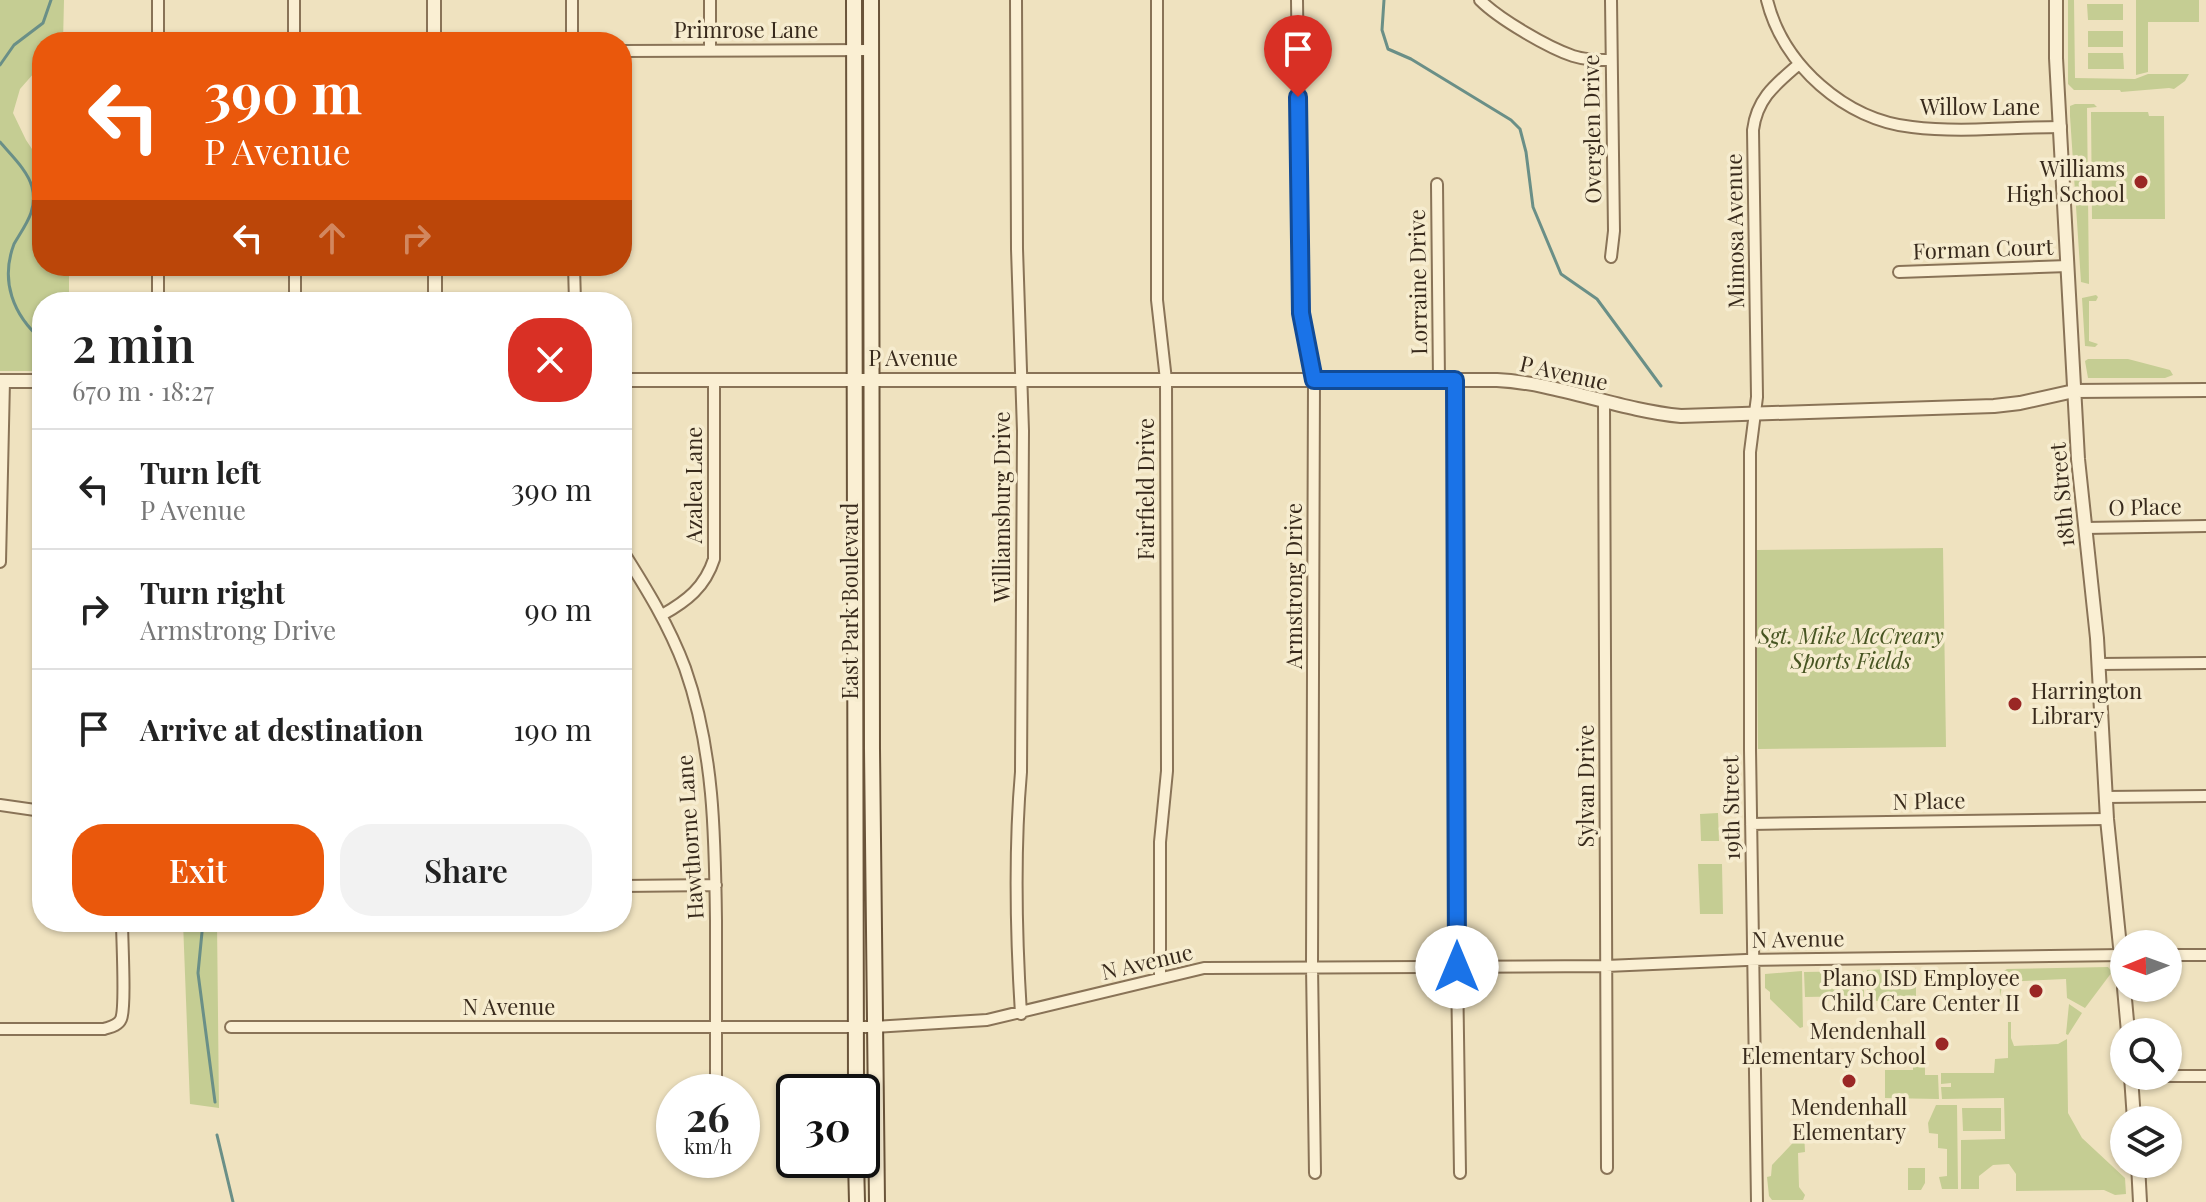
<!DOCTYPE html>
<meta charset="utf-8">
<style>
body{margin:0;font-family:"Playfair Display",serif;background:#f2f2f2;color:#222;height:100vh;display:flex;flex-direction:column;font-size:30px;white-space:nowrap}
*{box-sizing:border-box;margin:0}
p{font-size:26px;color:#767676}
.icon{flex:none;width:44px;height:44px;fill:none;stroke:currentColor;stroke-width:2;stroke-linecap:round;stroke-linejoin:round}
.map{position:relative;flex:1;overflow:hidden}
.sheet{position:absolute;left:32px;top:292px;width:600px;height:640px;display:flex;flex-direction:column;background:#fff;border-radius:32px;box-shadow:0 2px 6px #0004}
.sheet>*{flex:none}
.top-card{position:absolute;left:32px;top:32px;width:600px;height:244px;border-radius:32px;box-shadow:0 2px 6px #0004;background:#ea580c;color:#fff;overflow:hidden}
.needle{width:52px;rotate:269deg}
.buttons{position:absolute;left:2110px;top:930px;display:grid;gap:16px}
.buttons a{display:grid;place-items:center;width:72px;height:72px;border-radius:50%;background:#fff;box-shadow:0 2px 6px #0004;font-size:40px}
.speed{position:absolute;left:656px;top:1074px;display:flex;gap:16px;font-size:40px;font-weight:700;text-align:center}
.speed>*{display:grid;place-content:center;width:104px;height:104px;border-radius:50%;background:#fff;box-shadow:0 2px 6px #0004;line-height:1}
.speed small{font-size:20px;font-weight:400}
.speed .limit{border:4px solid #111;border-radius:12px;background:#fff;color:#111}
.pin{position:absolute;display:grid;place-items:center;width:68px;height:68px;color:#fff;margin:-82px -34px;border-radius:50% 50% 50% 0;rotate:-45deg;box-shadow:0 0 8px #0007}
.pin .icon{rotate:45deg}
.me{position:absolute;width:88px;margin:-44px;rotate:0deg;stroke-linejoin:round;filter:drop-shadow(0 0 6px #0008)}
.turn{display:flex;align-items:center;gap:28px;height:168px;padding:0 40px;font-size:36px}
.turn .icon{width:104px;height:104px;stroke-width:2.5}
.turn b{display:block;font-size:56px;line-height:68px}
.lanes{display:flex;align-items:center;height:76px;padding:0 40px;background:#0003;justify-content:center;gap:40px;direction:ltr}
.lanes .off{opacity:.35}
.round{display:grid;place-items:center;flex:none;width:84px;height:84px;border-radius:32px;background:#f2f2f2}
.head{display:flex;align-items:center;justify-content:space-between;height:136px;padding:0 40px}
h1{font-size:48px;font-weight:600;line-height:60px}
.button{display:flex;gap:16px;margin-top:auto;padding:16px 40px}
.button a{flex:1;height:92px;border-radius:32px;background:#ea580c;color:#fff;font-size:32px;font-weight:600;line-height:92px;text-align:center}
.button a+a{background:#f2f2f2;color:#222}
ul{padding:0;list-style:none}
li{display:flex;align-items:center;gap:24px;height:120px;padding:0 40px;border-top:2px solid #e0e0e0}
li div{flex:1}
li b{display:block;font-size:30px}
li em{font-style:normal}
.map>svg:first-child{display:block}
</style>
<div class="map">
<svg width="2206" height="1202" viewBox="0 0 2206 1202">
<rect width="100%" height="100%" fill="#efe2bf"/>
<!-- green -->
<path fill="#c5cd93" d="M 0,0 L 64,0 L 63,42 L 42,42 L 42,64 L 20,89 L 13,113 L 26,140 L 42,164 L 42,266 L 69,266 L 69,302 L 42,302 L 42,371 L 0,371 Z
M 2068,0 L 2074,0 L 2075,78 L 2135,79 L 2148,74 L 2189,74 L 2185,81 L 2174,89 L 2169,88 L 2121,92 L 2120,90 L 2074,90 L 2068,84 Z
M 2136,0 L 2199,0 L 2199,22 L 2148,22 L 2148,72 L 2136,75 Z
M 2087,4 L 2123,4 L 2123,20 L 2088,20 Z
M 2088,31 L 2123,31 L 2123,47 L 2088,47 Z
M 2088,53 L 2123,53 L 2124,69 L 2088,69 Z
M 2075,104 L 2094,104 L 2097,107 L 2087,108 L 2089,284 L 2081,282 L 2070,116 L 2070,106 Z
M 2091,112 L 2148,112 L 2149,116 L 2164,116 L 2165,219 L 2092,219 Z
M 2096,295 L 2098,297 L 2096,301 L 2089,301 L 2089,341 L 2098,344 L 2095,347 L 2085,346 L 2082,298 Z
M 2088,359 L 2128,359 L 2170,370 L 2173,375 L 2165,378 L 2088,378 L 2085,361 Z
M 1943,548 L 1946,747 L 1758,749 L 1756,550 Z
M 1718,813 L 1719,841 L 1701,841 L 1700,814 Z
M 1698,864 L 1722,864 L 1723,914 L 1700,914 Z
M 183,922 L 217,922 L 219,1108 L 190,1104 Z
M 2108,967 L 2112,972 L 2085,1008 L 2067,998 L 2066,979 L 2003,982 L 2000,996 L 1999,974 L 2007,969 Z
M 1916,968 L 1916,1001 L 1867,1001 L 1867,970 Z
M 1802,971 L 1803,1027 L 1800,1028 L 1770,999 L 1770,992 L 1765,988 L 1765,974 Z
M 1864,971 L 1864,1000 L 1860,1000 L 1859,996 L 1805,997 L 1804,972 Z
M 2069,1004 L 2082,1013 L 2068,1035 L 2066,1034 Z
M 2008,1022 L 2011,1022 L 2011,1038 L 2014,1046 L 2058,1044 L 2067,1039 L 2068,1113 L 2082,1138 L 2125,1178 L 2126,1194 L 2115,1195 L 2104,1190 L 2016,1191 L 2016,1174 L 2009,1164 L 1993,1165 L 1979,1176 L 1979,1189 L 1961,1189 L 1961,1140 L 2005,1139 L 2004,1098 L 1942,1099 L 1941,1087 L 1951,1087 L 1951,1083 L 1941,1084 L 1941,1073 L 1994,1073 L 1995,1059 L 2008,1058 Z
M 1925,1055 L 1925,1075 L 1938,1075 L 1939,1099 L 1885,1098 L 1885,1070 L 1913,1070 L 1913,1056 Z
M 1936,1105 L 1957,1105 L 1958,1189 L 1942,1189 L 1939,1177 L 1947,1176 L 1947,1149 L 1938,1148 L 1938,1134 L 1929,1133 L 1928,1123 Z
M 1962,1108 L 2001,1108 L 2001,1131 L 1963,1131 Z
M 1804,1131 L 1805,1152 L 1798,1153 L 1799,1187 L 1805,1195 L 1803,1200 L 1772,1200 L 1769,1196 L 1767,1177 L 1771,1176 L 1772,1165 Z
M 1925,1168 L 1925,1183 L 1921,1190 L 1908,1190 L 1908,1168 Z"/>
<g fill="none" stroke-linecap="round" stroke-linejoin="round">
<!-- stream -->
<path stroke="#6a8f87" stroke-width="3" d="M 1384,0 L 1382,30 L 1388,49 L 1411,59 L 1511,120 L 1520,129 L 1526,152 L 1533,207 L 1561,274 L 1597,299 L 1661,386
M 0,65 L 14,45 L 43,23 L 51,0
M 0,142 C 11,155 28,171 32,187 C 38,210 25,225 14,244 C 0,281 13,315 42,340
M 203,922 L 198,973 L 215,1102
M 217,1135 L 233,1202"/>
<defs>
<path id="minor" d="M 158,0 L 158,42
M 1016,0 L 1017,249 L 1023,431 L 1021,772 C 1014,852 1016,934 1021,1014
M 1157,0 L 1157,300 L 1166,380 L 1167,771 L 1160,842 L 1160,978
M 1297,0 L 1301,313 L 1314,380 L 1312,966 L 1315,1173
M 1480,0 C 1499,19 1547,47 1573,56 C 1585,60 1598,60 1611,60
M 1767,0 C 1783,65 1845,120 1912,127 C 1960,133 2012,127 2061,127
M 294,42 L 294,0
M 572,42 L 572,0
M 710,50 L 710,0
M 622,51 L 871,50
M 1437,184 L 1439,381
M 1611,257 L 1614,231 L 1611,0
M 295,266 L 295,302
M 574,266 L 575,302
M 1899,272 L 2068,266
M 158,302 L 158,266
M 1455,380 L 1457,967 L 1460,1173
M 1604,403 L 1607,1168
M 2085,528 L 2206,526
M 622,550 C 646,588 669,625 685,668 C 714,750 715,836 716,921 C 716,978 716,1035 716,1092
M 0,562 L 4,381
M 662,615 C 687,601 705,587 714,559 L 714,379
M 2099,664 L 2206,663
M 2105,797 L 2206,796
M 0,805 L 42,811
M 1751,824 L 2107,819
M 622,886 L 716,885
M 2168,955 L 2206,955
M 231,1027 L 874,1027 L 987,1020 L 1204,968 L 1606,966 L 1746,960 L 2124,955
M 0,1029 L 104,1029 C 110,1027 118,1026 121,1019 C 126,1008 122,939 122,922
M 2131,1076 L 2206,1076
M 1757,1202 L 1750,750 L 1750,452 L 1757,397 L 1753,130 C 1757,98 1776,84 1799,64"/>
<path id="tertiary" d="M 2056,0 L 2056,58 L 2078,459 L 2097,638 L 2107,819 L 2124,986
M 434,42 L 434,0
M 435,266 L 435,302
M 622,380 L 1497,380 C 1558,383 1618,410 1681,416 L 1994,406 L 2020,403 L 2074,391 L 2206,390
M 0,381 L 42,381
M 2124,988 L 2128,1032
M 2131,1076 L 2134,1120
M 2138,1164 L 2140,1202"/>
<path id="secondary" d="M 854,0 L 856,1092
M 871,0 L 872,749 L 877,1202
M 856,1160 L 857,1202"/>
</defs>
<!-- minor casing -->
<use href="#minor" stroke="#897357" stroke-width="14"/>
<!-- tertiary casing -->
<use href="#tertiary" stroke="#897357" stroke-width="16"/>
<!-- secondary casing -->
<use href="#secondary" stroke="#6a543a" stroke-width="18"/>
<!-- minor -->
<use href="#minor" stroke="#faefd3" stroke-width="10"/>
<!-- tertiary -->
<use href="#tertiary" stroke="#faefd3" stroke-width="12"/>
<!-- secondary -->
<use href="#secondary" stroke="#faefd3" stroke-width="14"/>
</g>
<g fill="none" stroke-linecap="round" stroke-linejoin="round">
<defs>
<path id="route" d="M 1298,97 L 1301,313 L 1314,380 L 1455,380 L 1457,967"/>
</defs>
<!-- route casing -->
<use href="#route" stroke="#114b97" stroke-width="20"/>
<!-- route -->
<use href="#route" stroke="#1a73e8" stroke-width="14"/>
</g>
<!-- markers -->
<g fill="#9a2725" stroke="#f6eccf" stroke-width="3">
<circle cx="2141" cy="182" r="8"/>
<circle cx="2015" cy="704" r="8"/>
<circle cx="2036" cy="991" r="8"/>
<circle cx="1942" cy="1044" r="8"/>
<circle cx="1849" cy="1081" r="8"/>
</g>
<g text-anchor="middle" stroke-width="7" stroke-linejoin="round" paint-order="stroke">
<!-- street labels -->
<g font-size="22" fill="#382a1c" stroke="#f6eccf">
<text x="746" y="38">Primrose Lane</text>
<text x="1980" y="115">Willow Lane</text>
<text transform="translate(1592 129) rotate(-91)" y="8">Overglen Drive</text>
<text transform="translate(1735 231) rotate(-91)" y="8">Mimosa Avenue</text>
<text transform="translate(1983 249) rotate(-2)" y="8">Forman Court</text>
<text transform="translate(1418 282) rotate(-91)" y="8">Lorraine Drive</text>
<text x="913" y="366">P Avenue</text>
<text transform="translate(1564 373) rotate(13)" y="8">P Avenue</text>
<text transform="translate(694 485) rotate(-90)" y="8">Azalea Lane</text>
<text transform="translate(1146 489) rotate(-90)" y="8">Fairfield Drive</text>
<text transform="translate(2062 495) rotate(-95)" y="8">18th Street</text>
<text transform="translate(1002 507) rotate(-90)" y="8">Williamsburg Drive</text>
<text transform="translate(2145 507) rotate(-1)" y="8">O Place</text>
<text transform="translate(1294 586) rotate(-90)" y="8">Armstrong Drive</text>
<text transform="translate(850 601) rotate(-90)" y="8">East Park Boulevard</text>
<text transform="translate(1586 786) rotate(-90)" y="8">Sylvan Drive</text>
<text transform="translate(1929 801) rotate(-1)" y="8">N Place</text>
<text transform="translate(1731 808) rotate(-91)" y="8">19th Street</text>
<text transform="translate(690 837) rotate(-94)" y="8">Hawthorne Lane</text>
<text transform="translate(1798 939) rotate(-1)" y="8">N Avenue</text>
<text transform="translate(1147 962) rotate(-13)" y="8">N Avenue</text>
<text x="509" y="1015">N Avenue</text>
</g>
<!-- poi labels -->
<g font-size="22" fill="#382a1c" stroke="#f6eccf" text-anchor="end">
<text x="2125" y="177">Williams<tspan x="2125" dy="25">High School</tspan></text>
<text x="2031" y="699" text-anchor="start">Harrington<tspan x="2031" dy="25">Library</tspan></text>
<text x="2020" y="986">Plano ISD Employee<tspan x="2020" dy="25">Child Care Center II</tspan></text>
<text x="1926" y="1039">Mendenhall<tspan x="1926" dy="25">Elementary School</tspan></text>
<text x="1849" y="1115" text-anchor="middle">Mendenhall<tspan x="1849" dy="25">Elementary</tspan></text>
</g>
<!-- park labels -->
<g font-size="22" font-style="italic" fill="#475522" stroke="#f6eccf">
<text x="1851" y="644">Sgt. Mike McCreary<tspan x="1851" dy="25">Sports Fields</tspan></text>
</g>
</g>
</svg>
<div class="buttons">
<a><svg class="needle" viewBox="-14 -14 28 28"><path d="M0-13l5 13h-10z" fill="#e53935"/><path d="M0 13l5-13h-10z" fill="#767676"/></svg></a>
<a><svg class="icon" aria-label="search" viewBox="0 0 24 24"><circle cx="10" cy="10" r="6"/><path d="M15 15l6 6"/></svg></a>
<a><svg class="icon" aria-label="layers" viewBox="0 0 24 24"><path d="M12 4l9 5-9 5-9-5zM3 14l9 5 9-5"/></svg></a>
</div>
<div class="speed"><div>26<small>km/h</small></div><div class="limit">30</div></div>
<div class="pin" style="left:1298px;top:97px;background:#d93025"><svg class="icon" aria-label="arrive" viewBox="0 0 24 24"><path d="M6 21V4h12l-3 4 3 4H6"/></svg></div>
<svg class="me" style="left:1457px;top:967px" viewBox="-20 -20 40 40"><circle r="19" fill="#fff"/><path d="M0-13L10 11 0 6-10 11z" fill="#1a73e8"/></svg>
<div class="top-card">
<div class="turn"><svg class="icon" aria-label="left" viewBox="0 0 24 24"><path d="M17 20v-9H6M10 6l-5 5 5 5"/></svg><div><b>390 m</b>P Avenue</div></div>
<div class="lanes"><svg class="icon" aria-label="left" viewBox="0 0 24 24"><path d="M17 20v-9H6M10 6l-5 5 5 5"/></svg><svg class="icon off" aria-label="ahead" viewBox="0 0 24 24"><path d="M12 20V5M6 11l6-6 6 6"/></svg><svg class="icon off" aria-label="right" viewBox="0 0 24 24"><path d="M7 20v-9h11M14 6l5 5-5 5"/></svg></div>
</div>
<section class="sheet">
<div class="head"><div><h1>2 min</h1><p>670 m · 18:27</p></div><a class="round" style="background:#d93025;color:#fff"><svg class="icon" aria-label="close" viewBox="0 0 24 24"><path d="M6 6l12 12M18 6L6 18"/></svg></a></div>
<ul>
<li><svg class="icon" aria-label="left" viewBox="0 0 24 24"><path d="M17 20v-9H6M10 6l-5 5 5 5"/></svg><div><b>Turn left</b><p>P Avenue</p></div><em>390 m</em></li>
<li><svg class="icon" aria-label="right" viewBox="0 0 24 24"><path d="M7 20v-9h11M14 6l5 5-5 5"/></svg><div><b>Turn right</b><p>Armstrong Drive</p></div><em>90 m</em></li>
<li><svg class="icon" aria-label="arrive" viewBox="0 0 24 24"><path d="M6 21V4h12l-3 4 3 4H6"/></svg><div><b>Arrive at destination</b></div><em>190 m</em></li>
</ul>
<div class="button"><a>Exit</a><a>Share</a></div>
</section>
</div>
